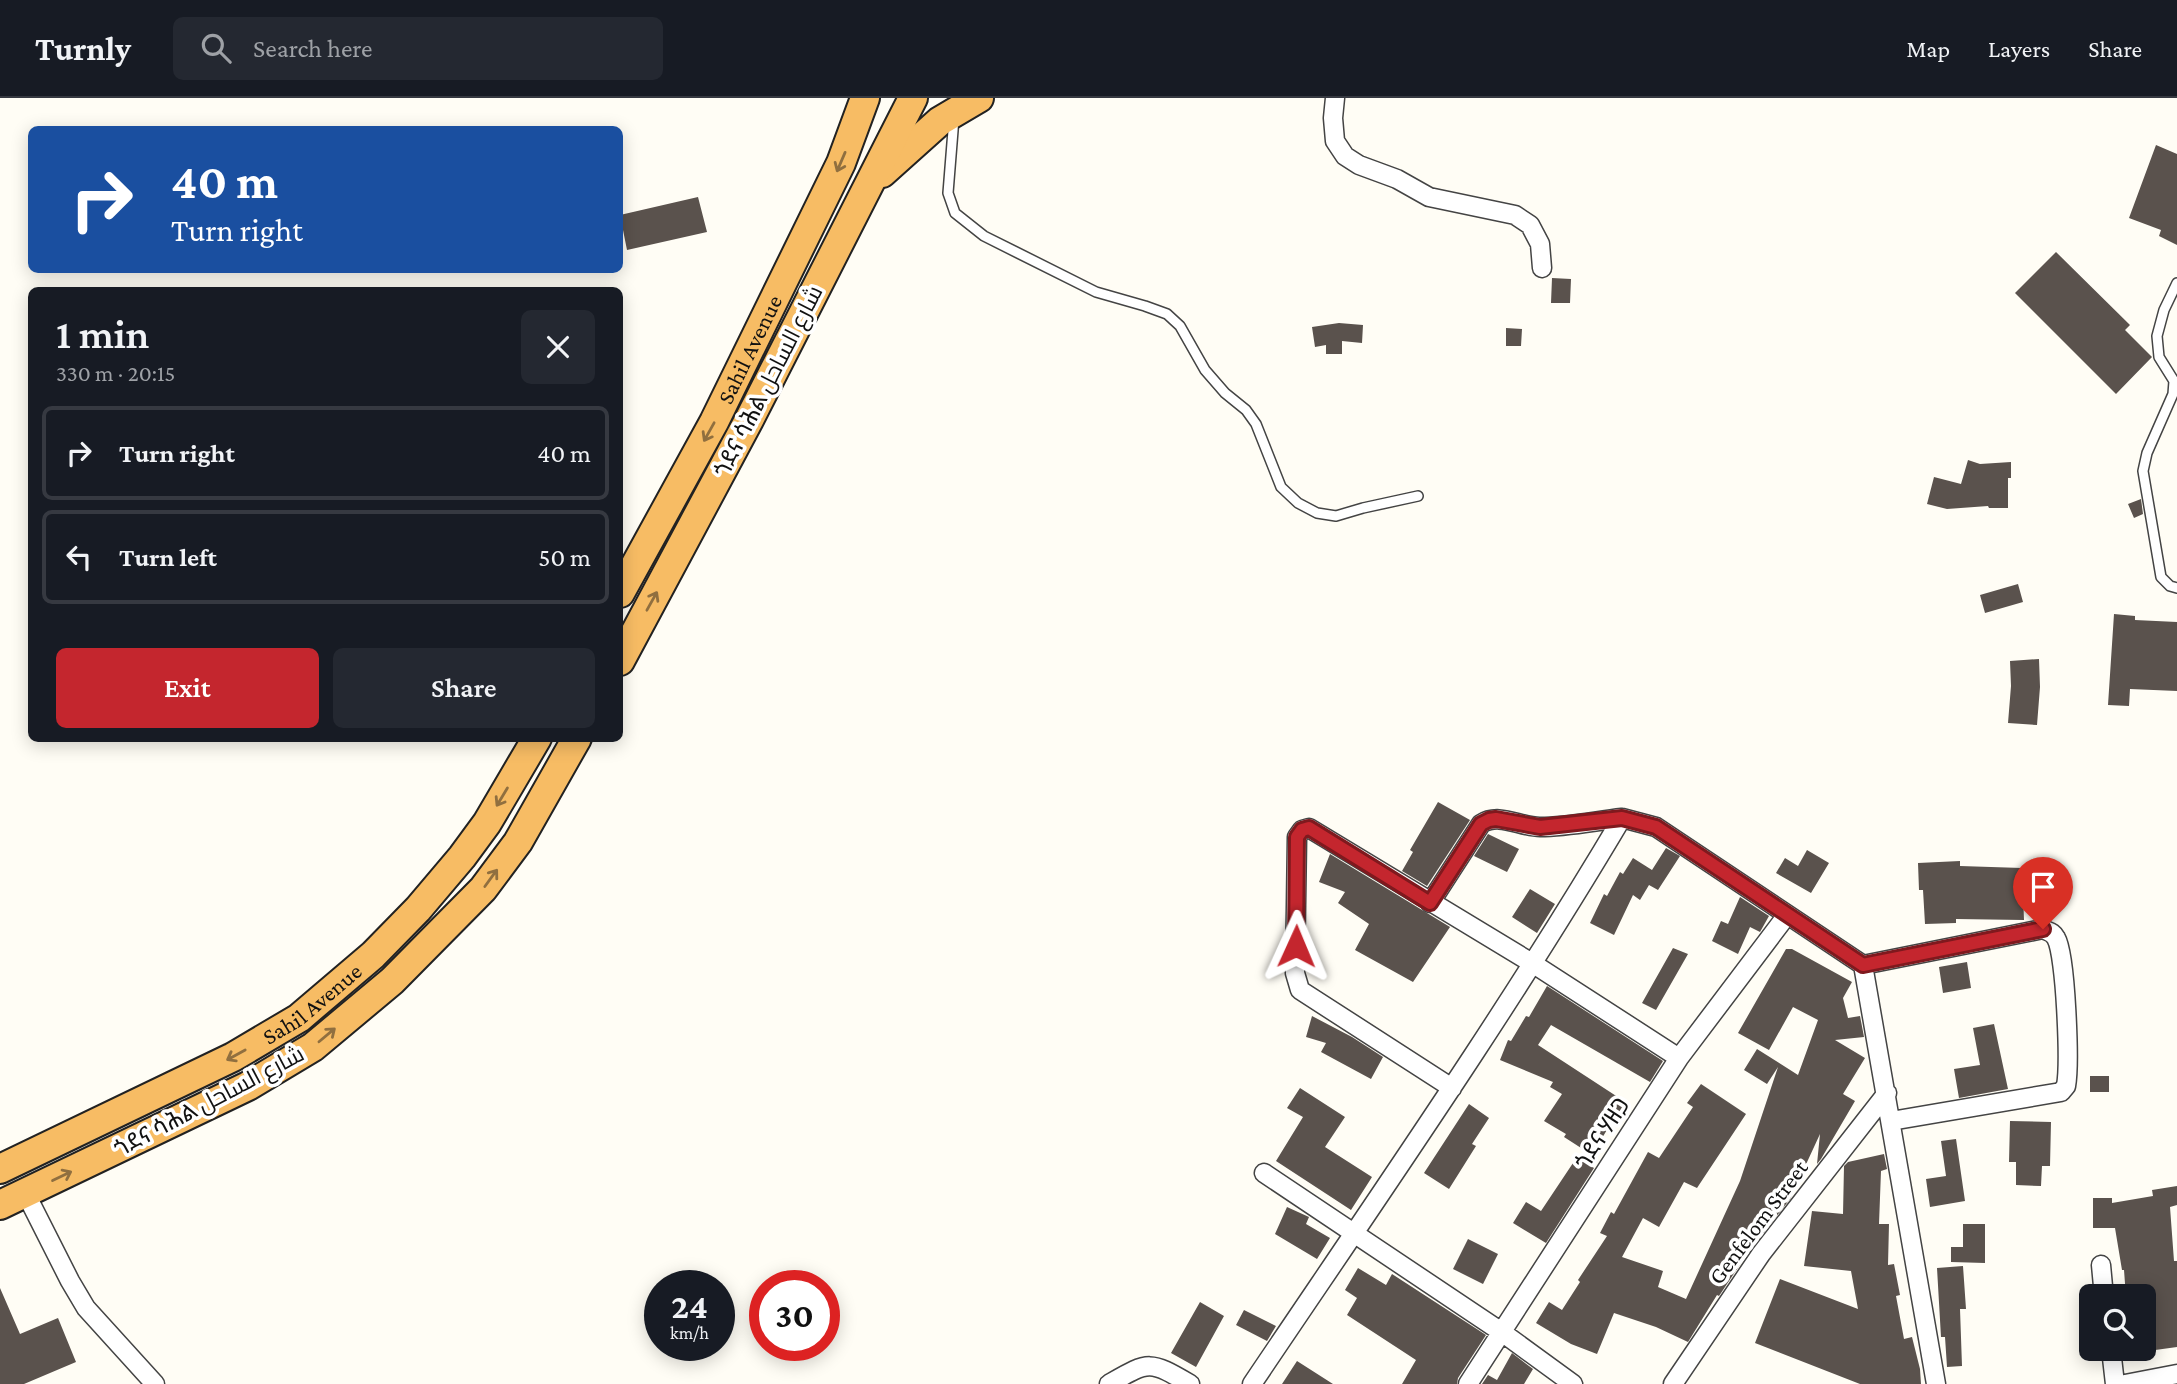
<!DOCTYPE html>
<meta charset="utf-8">
<style>
body{margin:0;font-family:"Crimson Pro",Cairo,"Noto Sans Ethiopic",serif;background:#242831;color:#f1f3f6;height:100vh;display:flex;flex-direction:column;font-size:26px;white-space:nowrap}
*{box-sizing:border-box;margin:0}
p{font-size:23px;color:#9ea1a6}
.icon{flex:none;width:38px;height:38px;fill:none;stroke:currentColor;stroke-width:2;stroke-linecap:round;stroke-linejoin:round}
.map{position:relative;flex:1;overflow:hidden}
.panel{position:absolute;left:28px;top:189px;width:595px;height:455px;display:flex;flex-direction:column;background:#171b24;border-radius:10px;box-shadow:0 4px 18px #0003}
.panel>*{flex:none}
.top-card{position:absolute;left:28px;top:28px;width:595px;height:147px;border-radius:10px;box-shadow:0 4px 18px #0003;background:#1a4fa0;color:#fff;overflow:hidden}
.controls{position:absolute;left:2079px;top:1186px;display:grid;gap:14px}
.controls a{display:grid;place-items:center;width:77px;height:77px;border-radius:10px;background:#171b24;box-shadow:0 4px 18px #0003;font-size:35px}
.speed{position:absolute;left:644px;top:1172px;display:flex;gap:14px;font-size:35px;font-weight:700;text-align:center}
.speed>*{display:grid;place-content:center;width:91px;height:91px;border-radius:50%;background:#171b24;box-shadow:0 4px 18px #0003;line-height:1}
.speed small{font-size:18px;font-weight:400}
.speed .limit{border:10px solid #d22;background:#fff;color:#111}
.pin{position:absolute;display:grid;place-items:center;width:60px;height:60px;color:#fff;margin:-72px -30px;border-radius:50% 50% 50% 0;rotate:-45deg;box-shadow:0 0 7px #0007}
.pin .icon{rotate:45deg}
.me{position:absolute;width:77px;margin:-38px;rotate:1deg;stroke-linejoin:round;filter:drop-shadow(0 0 5px #0008)}
.turn{display:flex;align-items:center;gap:24px;height:147px;padding:0 28px;font-size:32px}
.turn .icon{width:91px;height:91px;stroke-width:2.5}
.turn b{display:block;font-size:49px;line-height:60px}
.round{display:grid;place-items:center;flex:none;width:74px;height:74px;border-radius:10px;background:#242831}
.summary{display:flex;align-items:center;justify-content:space-between;height:119px;padding:0 28px}
h1{font-size:42px;font-weight:600;line-height:52px}
.button{display:flex;gap:14px;margin-top:auto;padding:14px 28px}
.button a{flex:1;height:80px;border-radius:10px;background:#c4262e;color:#fff;font-size:28px;font-weight:600;line-height:80px;text-align:center}
.button a+a{background:#242831;color:#f1f3f6}
ul{padding:0;list-style:none}
li{display:flex;align-items:center;gap:21px;height:94px;margin:0 14px 10px;padding:0 14px;border:4px solid #363941;border-radius:10px}
li div{flex:1}
li b{display:block;font-size:26px}
li em{font-style:normal}
header{display:flex;align-items:center;gap:42px;box-sizing:border-box;height:98px;padding:0 35px;background:#171b24;border-bottom:2px solid #363941}
header strong{font-size:33px}
nav{display:flex;gap:38px;margin-inline-start:auto;font-size:24px}
.search{width:490px;height:63px;background:#242831;display:flex;align-items:center;gap:18px;box-sizing:border-box;padding:0 24px;border-radius:10px;color:#9ea1a6;font-size:26px}
.map>svg:first-child{display:block}
</style>
<header>
<strong>Turnly</strong>
<div class="search"><svg class="icon" aria-label="search" viewBox="0 0 24 24"><circle cx="10" cy="10" r="6"/><path d="M15 15l6 6"/></svg>Search here</div>
<nav><a>Map</a><a>Layers</a><a>Share</a></nav>
</header>
<div class="map">
<svg width="2177" height="1286" viewBox="0 0 2177 1286">
<rect width="100%" height="100%" fill="#fffdf5"/>
<!-- building -->
<path fill="#5a524d" d="M 2156,47 L 2177,56 L 2177,147 L 2159,138 L 2161,132 L 2129,120 Z
M 698,99 L 707,134 L 627,152 L 620,117 Z
M 2056,154 L 2130,227 L 2125,232 L 2152,259 L 2116,296 L 2015,195 Z
M 1552,180 L 1571,181 L 1570,205 L 1551,205 Z
M 1339,225 L 1363,227 L 1362,245 L 1342,243 L 1342,256 L 1326,256 L 1326,247 L 1315,249 L 1312,229 Z
M 1506,230 L 1522,231 L 1521,248 L 1506,248 Z
M 1968,362 L 1980,366 L 2011,364 L 2011,380 L 2008,380 L 2008,410 L 1989,410 L 1988,408 L 1947,411 L 1927,406 L 1934,379 L 1961,386 Z
M 2141,401 L 2143,416 L 2134,420 L 2128,406 Z
M 2018,486 L 2023,504 L 1985,515 L 1980,497 Z
M 2114,516 L 2135,518 L 2135,522 L 2177,524 L 2177,593 L 2130,591 L 2129,608 L 2108,607 Z
M 2039,561 L 2040,589 L 2037,627 L 2008,625 L 2011,588 L 2010,563 Z
M 1438,704 L 1470,722 L 1427,788 L 1402,773 L 1413,754 L 1410,752 Z
M 1488,736 L 1519,751 L 1507,774 L 1474,758 Z
M 1666,750 L 1680,758 L 1658,792 L 1649,787 L 1640,802 L 1633,797 L 1614,837 L 1590,825 L 1604,796 L 1607,798 L 1620,774 L 1623,776 L 1633,760 L 1652,772 Z
M 1807,752 L 1829,765 L 1811,795 L 1776,775 L 1785,760 L 1798,768 Z
M 1330,756 L 1450,829 L 1413,884 L 1355,852 L 1369,826 L 1338,805 L 1345,794 L 1319,784 Z
M 1960,763 L 1960,768 L 2022,770 L 2024,822 L 1956,821 L 1956,825 L 1925,826 L 1923,792 L 1919,792 L 1918,765 Z
M 1530,791 L 1555,806 L 1537,835 L 1512,819 Z
M 1740,799 L 1769,818 L 1760,834 L 1750,829 L 1738,856 L 1712,843 L 1721,823 L 1728,826 Z
M 1673,850 L 1688,856 L 1656,912 L 1642,905 Z
M 1786,851 L 1792,851 L 1852,884 L 1843,900 L 1848,920 L 1860,918 L 1864,939 L 1835,942 L 1865,960 L 1843,996 L 1855,1003 L 1821,1061 L 1817,1066 L 1820,1036 L 1790,1101 L 1748,1155 L 1746,1154 L 1743,1161 L 1734,1160 L 1734,1162 L 1741,1165 L 1719,1198 L 1717,1197 L 1688,1244 L 1656,1229 L 1614,1215 L 1597,1256 L 1571,1246 L 1536,1225 L 1549,1204 L 1562,1212 L 1580,1184 L 1578,1182 L 1607,1138 L 1600,1135 L 1611,1114 L 1614,1116 L 1648,1054 L 1659,1060 L 1693,1009 L 1687,1005 L 1701,986 L 1746,1016 L 1697,1090 L 1684,1084 L 1659,1129 L 1643,1120 L 1622,1159 L 1663,1173 L 1658,1189 L 1686,1201 L 1740,1083 L 1778,969 L 1767,986 L 1744,972 L 1757,951 L 1798,977 L 1818,922 L 1793,909 L 1769,952 L 1738,935 Z
M 1967,864 L 1971,890 L 1943,895 L 1939,869 Z
M 1547,888 L 1663,963 L 1650,984 L 1551,927 L 1538,947 L 1630,1007 L 1616,1028 L 1611,1025 L 1592,1057 L 1564,1039 L 1566,1036 L 1544,1023 L 1562,996 L 1550,989 L 1553,984 L 1500,962 L 1508,942 L 1511,943 L 1526,918 L 1529,919 Z
M 1312,918 L 1352,939 L 1383,959 L 1371,981 L 1321,954 L 1326,945 L 1306,939 Z
M 1994,926 L 2008,991 L 1959,1000 L 1954,971 L 1980,967 L 1973,930 Z
M 2090,978 L 2109,978 L 2109,994 L 2090,994 Z
M 1300,990 L 1345,1019 L 1325,1049 L 1372,1079 L 1351,1112 L 1276,1063 L 1303,1019 L 1287,1010 Z
M 1469,1006 L 1489,1020 L 1472,1046 L 1476,1048 L 1449,1091 L 1424,1075 Z
M 2010,1023 L 2051,1024 L 2050,1068 L 2042,1068 L 2041,1088 L 2016,1087 L 2016,1064 L 2009,1064 Z
M 1956,1041 L 1965,1103 L 1930,1109 L 1926,1081 L 1946,1078 L 1941,1043 Z
M 1884,1056 L 1887,1071 L 1881,1073 L 1879,1126 L 1889,1126 L 1888,1167 L 1894,1166 L 1900,1197 L 1896,1198 L 1904,1241 L 1912,1239 L 1920,1271 L 1921,1286 L 1860,1286 L 1755,1245 L 1780,1181 L 1858,1211 L 1851,1173 L 1804,1168 L 1812,1113 L 1843,1116 L 1844,1068 L 1848,1064 Z
M 1577,1059 L 1594,1070 L 1546,1145 L 1513,1125 L 1526,1104 L 1541,1113 Z
M 2177,1088 L 2177,1107 L 2170,1109 L 2174,1163 L 2177,1163 L 2177,1249 L 2148,1253 L 2144,1222 L 2144,1199 L 2126,1199 L 2124,1172 L 2122,1172 L 2115,1130 L 2093,1130 L 2093,1100 L 2112,1100 L 2112,1105 L 2153,1098 L 2152,1092 Z
M 1287,1109 L 1309,1119 L 1306,1126 L 1330,1140 L 1317,1161 L 1275,1136 Z
M 1963,1126 L 1985,1126 L 1985,1165 L 1951,1164 L 1951,1149 L 1963,1149 Z
M 1468,1141 L 1498,1156 L 1483,1186 L 1453,1171 Z
M 1963,1168 L 1966,1211 L 1960,1211 L 1962,1268 L 1947,1269 L 1945,1239 L 1941,1239 L 1937,1170 Z
M 1358,1170 L 1386,1187 L 1392,1176 L 1486,1237 L 1458,1280 L 1457,1286 L 1402,1286 L 1416,1262 L 1347,1217 L 1357,1200 L 1345,1192 Z
M 0,1190 L 20,1236 L 58,1220 L 76,1264 L 24,1286 L 0,1286 Z
M 1200,1204 L 1224,1218 L 1196,1269 L 1171,1255 Z
M 1244,1212 L 1276,1228 L 1267,1243 L 1236,1227 Z
M 1512,1255 L 1533,1271 L 1524,1286 L 1482,1286 L 1488,1277 L 1497,1282 Z
M 1297,1263 L 1333,1286 L 1282,1286 Z"/>
<g fill="none" stroke-linecap="round" stroke-linejoin="round">
<defs>
<path id="service" d="M 954,20 L 948,95 L 955,115 L 984,138 L 1096,194 L 1145,208 L 1167,216 L 1180,228 L 1205,272 L 1225,295 L 1246,312 L 1256,326 L 1281,389 L 1298,405 L 1317,415 L 1336,418 L 1363,410 L 1418,398
M 2177,185 L 2164,212 L 2157,238 L 2159,259 L 2174,283 L 2173,296 L 2147,355 L 2143,373 L 2161,479 L 2170,488 L 2177,490"/>
<path id="minor" d="M 1335,0 L 1333,20 L 1335,43 L 1345,58 L 1359,67 L 1397,81 L 1429,99 L 1515,117 L 1530,127 L 1540,146 L 1542,170
M 1430,805 L 1481,726 C 1499,714 1520,729 1540,729 C 1567,729 1595,723 1622,720
M 1452,990 L 1300,892 L 1295,875 L 1297,739 L 1302,732 L 1309,730 L 1532,865 L 1679,960
M 1891,1023 L 2061,994 L 2066,988 C 2070,966 2066,857 2056,840 C 2053,834 2049,834 2043,831 L 1863,867 L 1936,1286
M 1264,1075 L 1503,1235 L 1573,1286
M 26,1096 L 70,1183 L 86,1210 L 155,1286
M 2101,1167 L 2104,1199
M 2111,1251 L 2115,1286
M 1109,1286 C 1149,1263 1149,1262 1190,1286
M 1252,1286 C 1378,1099 1507,914 1622,720 L 1656,729 L 1863,867
M 1468,1286 L 1679,960 L 1787,817
M 1673,1286 L 1761,1156 L 1887,995
M 2125,1286 L 2177,1276"/>
<g id="trunk">
<path d="M 882,75 L 940,23 L 979,0"/>
<path id="s1" d="M 620,495 L 714,324 L 841,65 L 865,0"/>
<path d="M 620,563 L 749,322 L 913,0"/>
<path id="s2" d="M 0,1071 L 233,959 L 299,920 L 373,857 L 418,811 L 462,759 L 487,725 L 537,640"/>
<path d="M 0,1107 L 248,988 L 313,949 L 392,883 L 483,791 L 518,744 L 577,640"/>
</g>
</defs>
<!-- service casing -->
<use href="#service" stroke="#444" stroke-width="12"/>
<!-- minor casing -->
<use href="#minor" stroke="#444" stroke-width="21"/>
<!-- trunk casing -->
<use href="#trunk" stroke="#222" stroke-width="32"/>
<!-- service -->
<use href="#service" stroke="#fff" stroke-width="9"/>
<!-- minor -->
<use href="#minor" stroke="#fff" stroke-width="18"/>
<!-- trunk -->
<use href="#trunk" stroke="#f7bc64" stroke-width="28"/>
</g>
<!-- one-way arrows -->
<defs><path id="oneway-shaft" d="M-6 0H5M1.5-3L5.5 0L1.5 3" fill="none" stroke-width="1.6" stroke-linecap="round" stroke-linejoin="round" transform="scale(1.75)"/></defs>
<g stroke="#906f3f">
<use href="#oneway-shaft" transform="translate(841 64) rotate(113)"/>
<use href="#oneway-shaft" transform="translate(709 334) rotate(119)"/>
<use href="#oneway-shaft" transform="translate(652 503) rotate(-61)"/>
<use href="#oneway-shaft" transform="translate(502 699) rotate(121)"/>
<use href="#oneway-shaft" transform="translate(491 780) rotate(-54)"/>
<use href="#oneway-shaft" transform="translate(327 937) rotate(-40)"/>
<use href="#oneway-shaft" transform="translate(236 957) rotate(151)"/>
<use href="#oneway-shaft" transform="translate(62 1078) rotate(-26)"/>
</g>
<g fill="none" stroke-linecap="round" stroke-linejoin="round">
<defs>
<path id="route" d="M 1296,848 L 1297,739 L 1302,732 L 1309,730 L 1430,805 L 1481,726 L 1489,722 L 1496,721 L 1540,729 L 1622,720 L 1656,729 L 1863,867 L 2043,831"/>
</defs>
<!-- route casing -->
<use href="#route" stroke="#7f191e" stroke-width="18"/>
<!-- route -->
<use href="#route" stroke="#c4262e" stroke-width="12"/>
</g>
<g text-anchor="middle" stroke-width="7" stroke-linejoin="round" paint-order="stroke">
<!-- street labels -->
<g font-size="23" fill="#111" stroke="#fff">
<text dy="8" stroke="none"><textPath href="#s1" startOffset="276">Sahil Avenue</textPath></text>
<text transform="translate(768 283) rotate(-63)" y="8">ጎደና ሳሕል شارع الساحل</text>
<text dy="8" stroke="none"><textPath href="#s2" startOffset="354">Sahil Avenue</textPath></text>
<text transform="translate(209 1003) rotate(-28)" y="8">ጎደና ሳሕል شارع الساحل</text>
<text transform="translate(1602 1035) rotate(-57)" y="8">ጎደና ሃዘጋ</text>
<text transform="translate(1758 1124) rotate(-53)" y="8">Genfelom Street</text>
</g>
</g>
</svg>
<div class="controls">
<a><svg class="icon" aria-label="search" viewBox="0 0 24 24"><circle cx="10" cy="10" r="6"/><path d="M15 15l6 6"/></svg></a>
</div>
<div class="speed"><div>24<small>km/h</small></div><div class="limit">30</div></div>
<div class="pin" style="left:2043px;top:831px;background:#d93025"><svg class="icon" aria-label="arrive" viewBox="0 0 24 24"><path d="M6 21V4h12l-3 4 3 4H6"/></svg></div>
<svg class="me" style="left:1296px;top:848px" viewBox="-20 -20 40 40"><path d="M0-17L14 15 0 8-14 15z" fill="#c4262e" stroke="#fff" stroke-width="4"/></svg>
<div class="top-card">
<div class="turn"><svg class="icon" aria-label="right" viewBox="0 0 24 24"><path d="M7 20v-9h11M14 6l5 5-5 5"/></svg><div><b>40 m</b>Turn right</div></div>
</div>
<section class="panel">
<div class="summary"><div><h1>1 min</h1><p>330 m · 20:15</p></div><a class="round"><svg class="icon" aria-label="close" viewBox="0 0 24 24"><path d="M6 6l12 12M18 6L6 18"/></svg></a></div>
<ul>
<li><svg class="icon" aria-label="right" viewBox="0 0 24 24"><path d="M7 20v-9h11M14 6l5 5-5 5"/></svg><div><b>Turn right</b></div><em>40 m</em></li>
<li><svg class="icon" aria-label="left" viewBox="0 0 24 24"><path d="M17 20v-9H6M10 6l-5 5 5 5"/></svg><div><b>Turn left</b></div><em>50 m</em></li>
</ul>
<div class="button"><a>Exit</a><a>Share</a></div>
</section>
</div>
